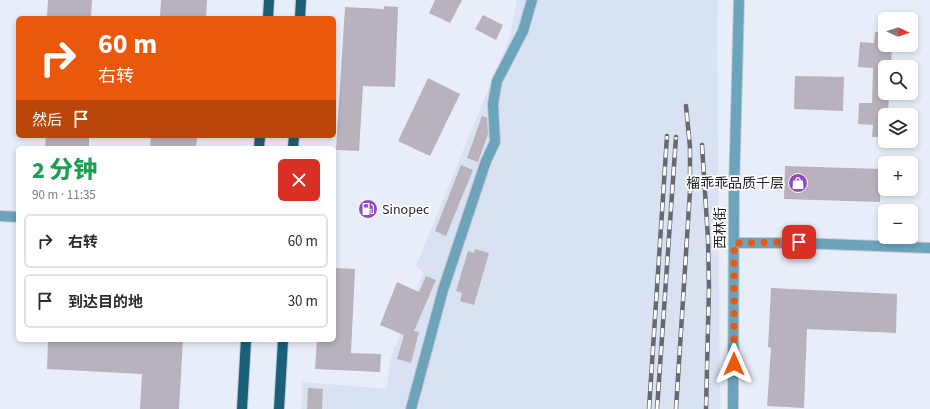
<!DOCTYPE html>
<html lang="zh">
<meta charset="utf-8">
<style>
body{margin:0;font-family:"Source Sans 3","Noto Sans SC",sans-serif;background:#f7f7f7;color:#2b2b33;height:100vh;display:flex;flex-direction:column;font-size:15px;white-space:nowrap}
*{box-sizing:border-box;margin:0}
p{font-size:13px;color:#7c7c81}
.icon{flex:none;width:22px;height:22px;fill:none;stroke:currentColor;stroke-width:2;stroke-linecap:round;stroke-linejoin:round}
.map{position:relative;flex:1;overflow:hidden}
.side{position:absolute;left:16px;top:146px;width:320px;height:196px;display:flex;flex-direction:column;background:#fff;border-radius:6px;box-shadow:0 2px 6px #0003}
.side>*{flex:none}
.banner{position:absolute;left:16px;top:16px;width:320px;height:122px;border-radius:6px;box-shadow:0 2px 6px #0003;background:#ea580c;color:#fff;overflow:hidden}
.needle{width:26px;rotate:93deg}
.fabs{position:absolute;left:878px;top:12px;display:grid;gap:8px}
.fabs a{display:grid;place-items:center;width:40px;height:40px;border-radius:6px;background:#fff;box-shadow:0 2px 6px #0003;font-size:20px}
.pin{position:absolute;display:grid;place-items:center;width:34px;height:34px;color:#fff;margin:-17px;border-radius:8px;box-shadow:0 2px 6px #0006}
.me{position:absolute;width:44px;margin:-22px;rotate:0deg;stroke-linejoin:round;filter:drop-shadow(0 0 3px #0008)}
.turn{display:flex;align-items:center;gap:14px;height:84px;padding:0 16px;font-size:18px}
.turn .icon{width:52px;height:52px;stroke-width:2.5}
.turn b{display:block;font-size:28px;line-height:34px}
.then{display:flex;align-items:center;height:38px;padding:0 16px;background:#0003;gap:8px;font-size:15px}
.round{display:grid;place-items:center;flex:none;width:42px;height:42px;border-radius:6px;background:#f7f7f7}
.head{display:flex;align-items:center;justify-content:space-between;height:68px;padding:0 16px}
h1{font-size:24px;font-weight:800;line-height:30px;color:#1e9e55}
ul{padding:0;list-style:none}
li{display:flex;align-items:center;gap:12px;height:54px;margin:0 8px 6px;padding:0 8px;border:2px solid #e1e1e2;border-radius:6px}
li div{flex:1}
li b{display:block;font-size:15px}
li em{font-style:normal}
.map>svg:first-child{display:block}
</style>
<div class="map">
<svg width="930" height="409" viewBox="0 0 930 409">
<rect width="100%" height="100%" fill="#e8eef9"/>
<!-- built -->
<path fill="#d9e2f3" d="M 517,0 L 718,0 L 717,21 L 720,409 L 301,409 L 302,382 L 387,389 L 390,361 L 423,272 L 416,266 L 510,36 Z"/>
<!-- building -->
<path fill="#b9b1bb" d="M 48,0 L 92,0 L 91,18 L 47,18 Z
M 161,0 L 207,0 L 206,18 L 160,18 Z
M 435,0 L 462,0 L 450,23 L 429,13 Z
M 384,6 L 398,7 L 395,87 L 363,86 L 359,151 L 336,150 L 345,7 L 384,9 Z
M 483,15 L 503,25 L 496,40 L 475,29 Z
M 875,32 L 885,32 L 885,45 L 892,45 L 891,67 L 885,67 L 885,93 L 889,93 L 888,115 L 885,115 L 885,137 L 872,137 L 873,125 L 858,124 L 859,103 L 872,103 L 873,68 L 858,67 L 860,42 L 874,43 Z
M 795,76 L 844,77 L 843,111 L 794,109 Z
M 428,78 L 460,94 L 430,156 L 398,141 Z
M 482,116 L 487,118 L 488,134 L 478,162 L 467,158 Z
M 46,136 L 89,136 L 89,148 L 45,148 Z
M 151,136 L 197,136 L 196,148 L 150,148 Z
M 461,165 L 473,170 L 446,236 L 435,231 Z
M 785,166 L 881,169 L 880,202 L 784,199 Z
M 475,249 L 489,253 L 474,305 L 460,301 L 462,293 L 456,291 L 468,251 L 474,253 Z
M 334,268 L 355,269 L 351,353 L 381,354 L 380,372 L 315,369 L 317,340 L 334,340 Z
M 426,276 L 436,280 L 414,331 L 419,332 L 411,363 L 397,359 L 404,335 L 380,325 L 397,282 L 419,292 Z
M 771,288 L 897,294 L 896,333 L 807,329 L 804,408 L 767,406 L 771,348 L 768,347 Z
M 48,340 L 183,340 L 179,409 L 140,409 L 142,374 L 47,369 Z
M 308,388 L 323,389 L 322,409 L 307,409 Z"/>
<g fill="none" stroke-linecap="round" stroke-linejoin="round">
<defs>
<path id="minor" d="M 0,216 L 18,217
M 734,243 L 799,243 L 930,248
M 411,409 L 443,290 L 486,161 L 495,142 L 493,104 L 497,81 L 523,31 L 532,0
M 733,409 L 734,191 L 739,0"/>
<path id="major" d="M 268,18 L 269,0
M 300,18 L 301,0
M 259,148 L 260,136
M 293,148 L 294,136
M 242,409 L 246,340
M 279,409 L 283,340"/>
</defs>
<!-- minor casing -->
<use href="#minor" stroke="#c4c9d3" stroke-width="12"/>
<!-- major casing -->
<use href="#major" stroke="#c4c9d3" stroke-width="12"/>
<!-- minor -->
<use href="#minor" stroke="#6ca4bc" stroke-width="10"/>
<!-- major -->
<use href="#major" stroke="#1a6079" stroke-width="10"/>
<defs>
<path id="rail" d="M 702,145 L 708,239 L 709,287 L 706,409
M 649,409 L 667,136
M 657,409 L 676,137
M 676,409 L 690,191 L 690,147 L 686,106"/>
</defs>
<!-- rail casing -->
<use href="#rail" stroke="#666970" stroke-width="4.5"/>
<!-- rail -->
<use href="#rail" stroke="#fff" stroke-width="3" stroke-dasharray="9" stroke-linecap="butt"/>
</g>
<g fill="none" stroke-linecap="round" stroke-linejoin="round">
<!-- route -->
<path stroke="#ea580c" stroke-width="7" stroke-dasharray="0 12.6" d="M 734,364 L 734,243 L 799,242"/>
</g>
<!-- icons -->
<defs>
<symbol id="shop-disc" viewBox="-11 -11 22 22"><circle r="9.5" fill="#8f4cc0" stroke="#fff"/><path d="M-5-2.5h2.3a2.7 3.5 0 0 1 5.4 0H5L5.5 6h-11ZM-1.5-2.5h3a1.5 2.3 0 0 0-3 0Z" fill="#fff"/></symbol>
<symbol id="fuel-disc" viewBox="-11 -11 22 22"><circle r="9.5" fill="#8f4cc0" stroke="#fff"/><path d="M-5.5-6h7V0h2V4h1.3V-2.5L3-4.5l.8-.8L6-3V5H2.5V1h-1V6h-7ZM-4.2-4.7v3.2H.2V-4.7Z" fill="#fff"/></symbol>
</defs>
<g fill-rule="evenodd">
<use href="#shop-disc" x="787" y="172" width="22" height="22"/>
<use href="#fuel-disc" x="357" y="198" width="22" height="22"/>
</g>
<g text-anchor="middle" stroke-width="3.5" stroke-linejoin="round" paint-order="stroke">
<!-- poi labels -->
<g font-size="14" fill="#1e2024" stroke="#fff" text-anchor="end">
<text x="784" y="188">榴乖乖品质千层</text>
<text x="382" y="214" text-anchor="start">Sinopec</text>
</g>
<!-- street labels -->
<g font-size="14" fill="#1e2024" stroke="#fff">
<text transform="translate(720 228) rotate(-90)" y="5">西林街</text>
</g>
</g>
</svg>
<div class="fabs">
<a><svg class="needle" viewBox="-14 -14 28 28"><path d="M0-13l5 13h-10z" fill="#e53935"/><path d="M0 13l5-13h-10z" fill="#7c7c81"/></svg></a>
<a><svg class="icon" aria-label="search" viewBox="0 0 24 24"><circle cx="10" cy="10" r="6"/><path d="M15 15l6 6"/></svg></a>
<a><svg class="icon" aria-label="layers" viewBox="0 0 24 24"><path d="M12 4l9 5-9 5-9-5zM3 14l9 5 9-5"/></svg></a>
<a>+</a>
<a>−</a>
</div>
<div class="pin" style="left:799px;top:242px;background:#d93025"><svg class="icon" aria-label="arrive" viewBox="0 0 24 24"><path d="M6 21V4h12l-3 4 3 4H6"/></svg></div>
<svg class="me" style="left:734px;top:364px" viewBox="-20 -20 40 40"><path d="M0-17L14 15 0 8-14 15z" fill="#ea580c" stroke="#fff" stroke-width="4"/></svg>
<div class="banner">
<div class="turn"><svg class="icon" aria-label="right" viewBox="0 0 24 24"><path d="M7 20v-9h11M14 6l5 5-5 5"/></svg><div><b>60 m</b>右转</div></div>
<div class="then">然后<svg class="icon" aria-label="arrive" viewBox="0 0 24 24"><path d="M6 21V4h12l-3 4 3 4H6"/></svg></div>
</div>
<section class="side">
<div class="head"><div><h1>2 分钟</h1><p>90 m · 11:35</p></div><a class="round" style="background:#d93025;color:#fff"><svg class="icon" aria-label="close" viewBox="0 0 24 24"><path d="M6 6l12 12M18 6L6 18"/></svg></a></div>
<ul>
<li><svg class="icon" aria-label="right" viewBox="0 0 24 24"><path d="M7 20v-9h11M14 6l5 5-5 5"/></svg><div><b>右转</b></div><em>60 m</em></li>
<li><svg class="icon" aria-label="arrive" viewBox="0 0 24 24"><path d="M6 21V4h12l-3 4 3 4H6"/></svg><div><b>到达目的地</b></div><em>30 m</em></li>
</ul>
</section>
</div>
